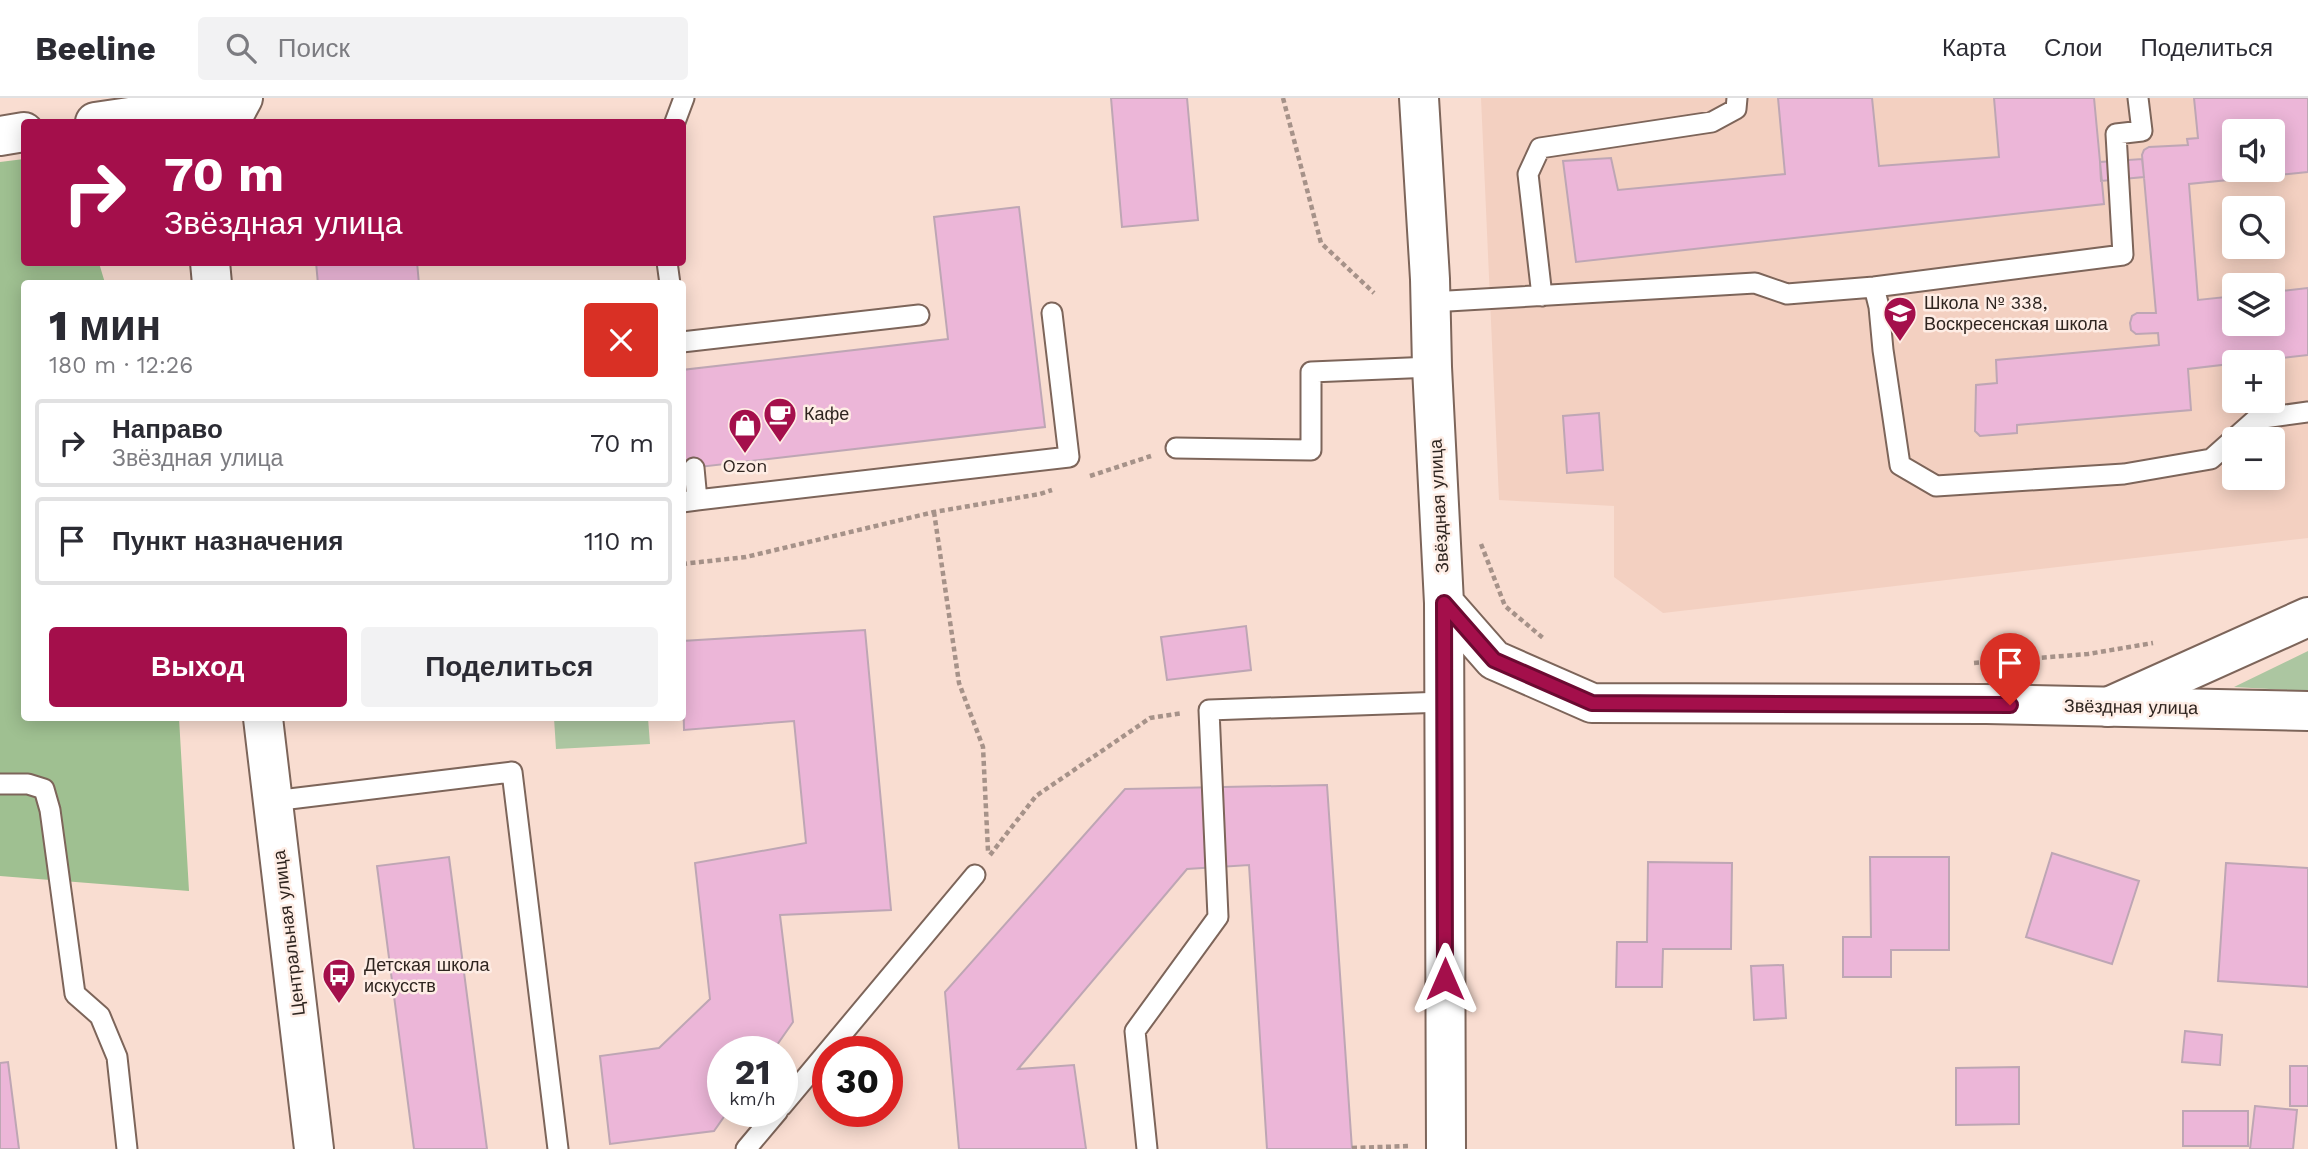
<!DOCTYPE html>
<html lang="ru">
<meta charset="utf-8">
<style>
body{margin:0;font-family:"Work Sans",sans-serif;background:#f2f2f3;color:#2b2b33;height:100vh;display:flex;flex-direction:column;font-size:26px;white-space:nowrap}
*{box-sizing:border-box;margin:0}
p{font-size:23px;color:#7c7c81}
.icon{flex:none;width:38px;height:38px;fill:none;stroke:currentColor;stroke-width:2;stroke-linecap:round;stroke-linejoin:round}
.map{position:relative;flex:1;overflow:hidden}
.drawer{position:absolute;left:21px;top:182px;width:665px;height:441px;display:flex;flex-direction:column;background:#fff;border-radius:7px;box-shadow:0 4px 18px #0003}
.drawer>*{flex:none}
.top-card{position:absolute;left:21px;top:21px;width:665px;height:147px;border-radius:7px;box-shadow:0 4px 18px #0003;background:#a40f4b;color:#fff;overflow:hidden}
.tools{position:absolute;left:2222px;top:21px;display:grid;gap:14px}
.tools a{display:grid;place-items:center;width:63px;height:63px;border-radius:7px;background:#fff;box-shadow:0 4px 18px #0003;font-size:35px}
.speed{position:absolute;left:707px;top:938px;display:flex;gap:14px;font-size:35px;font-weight:700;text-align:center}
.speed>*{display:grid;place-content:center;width:91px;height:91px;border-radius:50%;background:#fff;box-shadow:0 4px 18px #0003;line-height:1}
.speed small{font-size:18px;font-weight:400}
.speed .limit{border:10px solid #d22;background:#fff;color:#111}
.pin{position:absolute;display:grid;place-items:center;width:60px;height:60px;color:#fff;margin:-72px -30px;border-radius:50% 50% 50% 0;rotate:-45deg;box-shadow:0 0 7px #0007}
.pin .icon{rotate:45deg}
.me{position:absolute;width:77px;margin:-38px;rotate:0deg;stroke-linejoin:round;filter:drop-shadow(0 0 5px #0008)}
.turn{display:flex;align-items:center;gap:24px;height:147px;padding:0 28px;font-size:32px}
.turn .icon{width:91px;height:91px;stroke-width:2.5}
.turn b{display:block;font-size:49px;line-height:60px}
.round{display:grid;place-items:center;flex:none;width:74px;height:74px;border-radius:7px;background:#f2f2f3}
.overview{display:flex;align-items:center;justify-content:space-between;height:119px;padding:0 28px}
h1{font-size:42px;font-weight:800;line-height:52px}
.primary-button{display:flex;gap:14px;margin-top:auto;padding:14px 28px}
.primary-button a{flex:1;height:80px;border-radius:7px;background:#a40f4b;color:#fff;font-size:28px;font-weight:800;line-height:80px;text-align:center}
.primary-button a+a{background:#f2f2f3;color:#2b2b33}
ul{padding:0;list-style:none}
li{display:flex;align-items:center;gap:21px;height:88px;margin:0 14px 10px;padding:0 14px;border:4px solid #e1e1e2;border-radius:7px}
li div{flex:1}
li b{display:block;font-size:26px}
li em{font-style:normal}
header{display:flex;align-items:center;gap:42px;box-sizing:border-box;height:98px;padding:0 35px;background:#fff;border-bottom:2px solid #e1e1e2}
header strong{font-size:33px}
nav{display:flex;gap:38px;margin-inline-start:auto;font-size:24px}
.search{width:490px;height:63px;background:#f2f2f3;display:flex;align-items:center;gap:18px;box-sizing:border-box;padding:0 24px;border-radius:7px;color:#7c7c81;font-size:26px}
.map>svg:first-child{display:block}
</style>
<header>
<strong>Beeline</strong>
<div class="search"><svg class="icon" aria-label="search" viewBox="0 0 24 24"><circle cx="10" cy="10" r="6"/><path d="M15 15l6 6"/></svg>Поиск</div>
<nav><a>Карта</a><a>Слои</a><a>Поделиться</a></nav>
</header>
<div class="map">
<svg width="2308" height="1051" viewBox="0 0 2308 1051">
<rect width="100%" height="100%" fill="#f9ddd1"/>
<!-- built -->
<path fill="#f3d0c1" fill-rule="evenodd" d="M 1481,0 L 2308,0 L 2308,440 L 1663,515 L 1614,479 L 1614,408 L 1499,402 ZM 2235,33 L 2273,33 L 2273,72 L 2235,72 ZM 2235,110 L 2273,110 L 2273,149 L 2235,149 ZM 2235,187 L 2273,187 L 2273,226 L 2235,226 ZM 2235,264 L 2273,264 L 2273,303 L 2235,303 ZM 2235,341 L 2273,341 L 2273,380 L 2235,380 Z"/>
<!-- green -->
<path fill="#acc6a1" d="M 2308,553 L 2308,593 L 2234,589 Z
M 554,620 L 648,620 L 650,646 L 556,651 Z"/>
<!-- forest -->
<path fill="#9fc091" d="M 24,61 L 24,164 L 99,165 L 105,185 L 24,186 L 24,620 L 179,620 L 189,793 L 0,778 L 0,64 Z"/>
<!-- building -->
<path fill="#ecb6d8" stroke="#bea6b4" stroke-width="2" fill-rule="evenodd" d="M 1111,0 L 1187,0 L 1198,122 L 1122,129 Z
M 1778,0 L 1872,0 L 1879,68 L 1999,59 L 1994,0 L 2094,0 L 2104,106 L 1576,164 L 1563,63 L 1611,60 L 1618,92 L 1785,76 Z
M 2194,0 L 2308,0 L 2308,74 L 2189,86 L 2198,202 L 2235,198 L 2235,226 L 2273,226 L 2273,194 L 2308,190 L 2308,257 L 2188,271 L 2191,312 L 2017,327 L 2017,335 L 1980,338 L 1975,333 L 1976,287 L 1997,285 L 1996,262 L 2159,247 L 2158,235 L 2136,236 L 2131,232 L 2130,225 L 2132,218 L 2137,215 L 2156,215 L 2142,57 L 2144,52 L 2149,49 L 2188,47 L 2187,41 L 2198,40 ZM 2235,33 L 2273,33 L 2273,72 L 2235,72 Z
M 2142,61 L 2144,79 L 2101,83 L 2100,64 Z
M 1019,109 L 1045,329 L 682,371 L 682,272 L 948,241 L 934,119 Z
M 316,164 L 417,164 L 419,186 L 318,186 Z
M 1599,315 L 1603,372 L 1567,375 L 1563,318 Z
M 1246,528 L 1251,572 L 1167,582 L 1161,539 Z
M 865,532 L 891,812 L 780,817 L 793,924 L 772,954 L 723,954 L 723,1013 L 728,1013 L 714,1033 L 610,1046 L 600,958 L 659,950 L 710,901 L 695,765 L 806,745 L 794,623 L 684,632 L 682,543 Z
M 1327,687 L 1352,1051 L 1267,1051 L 1249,767 L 1187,771 L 1018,971 L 1074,967 L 1086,1051 L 959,1051 L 945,894 L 1125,691 Z
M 2052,755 L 2139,783 L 2112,866 L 2026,839 Z
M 449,759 L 487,1051 L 414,1051 L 377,768 Z
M 1870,759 L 1949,759 L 1949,852 L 1891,852 L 1891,879 L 1843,879 L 1843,839 L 1871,839 Z
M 1648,764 L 1732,765 L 1731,851 L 1663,851 L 1662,889 L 1616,889 L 1617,844 L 1647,844 Z
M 2226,765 L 2308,770 L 2308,889 L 2218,883 Z
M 1783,867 L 1786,920 L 1754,922 L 1751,868 Z
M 2185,933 L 2222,937 L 2220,967 L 2182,964 Z
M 8,964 L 19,1051 L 0,1051 L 0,965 Z
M 2290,968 L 2308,968 L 2308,1008 L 2290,1008 Z
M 2019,969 L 2019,1026 L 1956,1027 L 1956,970 Z
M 2255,1008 L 2297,1012 L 2293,1051 L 2250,1051 Z
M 2183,1013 L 2248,1013 L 2248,1048 L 2183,1048 Z"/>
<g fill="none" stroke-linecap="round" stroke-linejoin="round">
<defs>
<path id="lane" d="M 675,24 L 684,0
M 667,164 L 670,186
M 1874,189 L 1879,209 L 1883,252 L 1900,367 L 1936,388 L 2124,376 L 2211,361 L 2256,321 L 2308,314
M 1542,198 L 1528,76 L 1540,50 L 1712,24 L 1736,11 L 1737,0
M 1431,204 L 1755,185 L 1787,196 L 1874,189 L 2123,157 L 2116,36 L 2142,33 L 2138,0
M 682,244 L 919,217
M 1176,350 L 1311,352 L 1311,274 L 1432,269
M 697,402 L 1069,359 L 1052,215
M 682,404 L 697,402 L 694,370
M 0,686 L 28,686 L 44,691 L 50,712 L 75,896 L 100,918 L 117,959 L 127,1051
M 273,703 L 512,674 L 558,1051
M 782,1008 L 975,777
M 746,1051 L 778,1013
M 1147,1051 L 1135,933 L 1218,819 L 1209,612 L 1445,604"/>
<path id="street" d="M 95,24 L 178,12 L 236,11
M 0,38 L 24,34
M 1444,505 L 1446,1051
M 2108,609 L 2308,519"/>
<path id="secondary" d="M 1419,0 L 1430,181 L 1432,269 L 1444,505 L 1494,562 L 1592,605 L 1986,606 L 2308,613
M 230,24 L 243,0
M 210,164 L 212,186
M 263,620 L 314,1051"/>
</defs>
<!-- lane casing -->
<use href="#lane" stroke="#7d655a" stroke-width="23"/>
<!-- street casing -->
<use href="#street" stroke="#7d655a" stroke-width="42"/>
<!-- secondary casing -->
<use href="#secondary" stroke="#7d655a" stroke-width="42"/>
<!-- path -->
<path stroke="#a69289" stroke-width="4.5" stroke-dasharray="5 3.5" stroke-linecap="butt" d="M 1283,0 L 1321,145 L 1374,195
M 1090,378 L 1151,358
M 934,414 L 959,585 L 983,649 L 988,753
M 1481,446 L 1505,508 L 1543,540
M 682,466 L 746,459 L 934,414 L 1040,396 L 1052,392
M 1974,565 L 2088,556 L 2153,545
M 990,757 L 1036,698 L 1150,620 L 1183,615
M 1352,1050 L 1410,1048"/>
<!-- lane -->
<use href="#lane" stroke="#fff" stroke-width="19"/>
<!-- street -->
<use href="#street" stroke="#fff" stroke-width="38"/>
<!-- secondary -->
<use href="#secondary" stroke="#fff" stroke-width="38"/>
</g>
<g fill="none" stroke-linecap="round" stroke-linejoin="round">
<defs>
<path id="route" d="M 1445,881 L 1444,505 L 1494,562 L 1592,605 L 2010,607"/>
</defs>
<!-- route casing -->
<use href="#route" stroke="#6b0a31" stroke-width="18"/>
<!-- route -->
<use href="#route" stroke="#a40f4b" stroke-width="12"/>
</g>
<!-- icons -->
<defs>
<symbol id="school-pin" viewBox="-11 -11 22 30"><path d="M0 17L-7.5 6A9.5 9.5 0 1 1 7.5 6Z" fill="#a40f4b" stroke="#feede5"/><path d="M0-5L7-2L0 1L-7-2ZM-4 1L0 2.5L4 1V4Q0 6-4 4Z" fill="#fff"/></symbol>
<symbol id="cafe-pin" viewBox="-11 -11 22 30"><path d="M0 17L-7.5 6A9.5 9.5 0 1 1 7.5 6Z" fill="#a40f4b" stroke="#feede5"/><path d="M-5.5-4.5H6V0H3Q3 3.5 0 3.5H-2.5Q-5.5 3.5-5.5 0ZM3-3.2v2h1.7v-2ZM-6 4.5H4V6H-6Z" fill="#fff"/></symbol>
<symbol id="shop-pin" viewBox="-11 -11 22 30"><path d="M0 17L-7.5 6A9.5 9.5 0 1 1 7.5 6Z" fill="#a40f4b" stroke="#feede5"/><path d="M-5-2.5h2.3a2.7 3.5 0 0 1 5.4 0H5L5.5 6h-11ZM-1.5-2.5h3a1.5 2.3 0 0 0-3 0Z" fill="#fff"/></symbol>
<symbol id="bus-pin" viewBox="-11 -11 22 30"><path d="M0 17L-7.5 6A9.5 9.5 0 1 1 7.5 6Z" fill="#a40f4b" stroke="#feede5"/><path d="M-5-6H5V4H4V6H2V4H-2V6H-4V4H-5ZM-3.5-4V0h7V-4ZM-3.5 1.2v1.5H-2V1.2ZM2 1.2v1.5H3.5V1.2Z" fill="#fff"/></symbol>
</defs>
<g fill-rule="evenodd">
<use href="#school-pin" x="1881" y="196" width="38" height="52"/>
<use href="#cafe-pin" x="761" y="297" width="38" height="52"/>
<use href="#shop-pin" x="726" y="308" width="38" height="52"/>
<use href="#bus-pin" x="320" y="858" width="38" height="52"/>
</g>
<g text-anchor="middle" stroke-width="5" stroke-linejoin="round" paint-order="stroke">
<!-- poi labels -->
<g font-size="18" fill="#2f2520" stroke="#feede5" text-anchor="start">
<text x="1924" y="211">Школа № 338,<tspan x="1924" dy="21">Воскресенская школа</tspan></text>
<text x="804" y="322">Кафе</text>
<text x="745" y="374" text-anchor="middle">Ozon</text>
<text x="364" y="873">Детская школа<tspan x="364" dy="21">искусств</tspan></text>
</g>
<!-- street labels -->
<g font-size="18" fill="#2f2520" stroke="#feede5">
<text transform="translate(1439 408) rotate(-93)" y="6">Звёздная улица</text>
<text transform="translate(2131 609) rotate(1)" y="6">Звёздная улица</text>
<text transform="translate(289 835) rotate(-97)" y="6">Центральная улица</text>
</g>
</g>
</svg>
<div class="tools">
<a><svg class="icon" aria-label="sound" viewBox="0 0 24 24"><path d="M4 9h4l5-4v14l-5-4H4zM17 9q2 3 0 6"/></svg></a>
<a><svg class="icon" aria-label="search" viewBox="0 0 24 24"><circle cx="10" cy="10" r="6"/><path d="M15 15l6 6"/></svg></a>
<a><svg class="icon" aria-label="layers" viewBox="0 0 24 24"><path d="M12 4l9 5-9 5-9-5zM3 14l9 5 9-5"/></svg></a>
<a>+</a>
<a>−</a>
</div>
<div class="speed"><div>21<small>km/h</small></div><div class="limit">30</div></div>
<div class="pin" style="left:2010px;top:607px;background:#d93025"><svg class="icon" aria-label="arrive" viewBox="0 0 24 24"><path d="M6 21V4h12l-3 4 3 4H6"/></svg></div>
<svg class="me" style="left:1445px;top:881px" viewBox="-20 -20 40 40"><path d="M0-17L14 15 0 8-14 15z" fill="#a40f4b" stroke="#fff" stroke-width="4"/></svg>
<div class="top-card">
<div class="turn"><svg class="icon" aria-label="right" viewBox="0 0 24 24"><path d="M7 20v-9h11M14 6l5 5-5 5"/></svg><div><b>70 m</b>Звёздная улица</div></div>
</div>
<section class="drawer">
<div class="overview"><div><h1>1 мин</h1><p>180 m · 12:26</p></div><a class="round" style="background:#d93025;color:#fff"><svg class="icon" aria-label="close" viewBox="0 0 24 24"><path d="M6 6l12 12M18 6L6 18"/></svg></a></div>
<ul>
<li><svg class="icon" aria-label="right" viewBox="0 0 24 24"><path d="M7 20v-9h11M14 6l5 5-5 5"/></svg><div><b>Направо</b><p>Звёздная улица</p></div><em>70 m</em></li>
<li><svg class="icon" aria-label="arrive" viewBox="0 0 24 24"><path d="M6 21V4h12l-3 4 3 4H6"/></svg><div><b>Пункт назначения</b></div><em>110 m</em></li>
</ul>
<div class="primary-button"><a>Выход</a><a>Поделиться</a></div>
</section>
</div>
